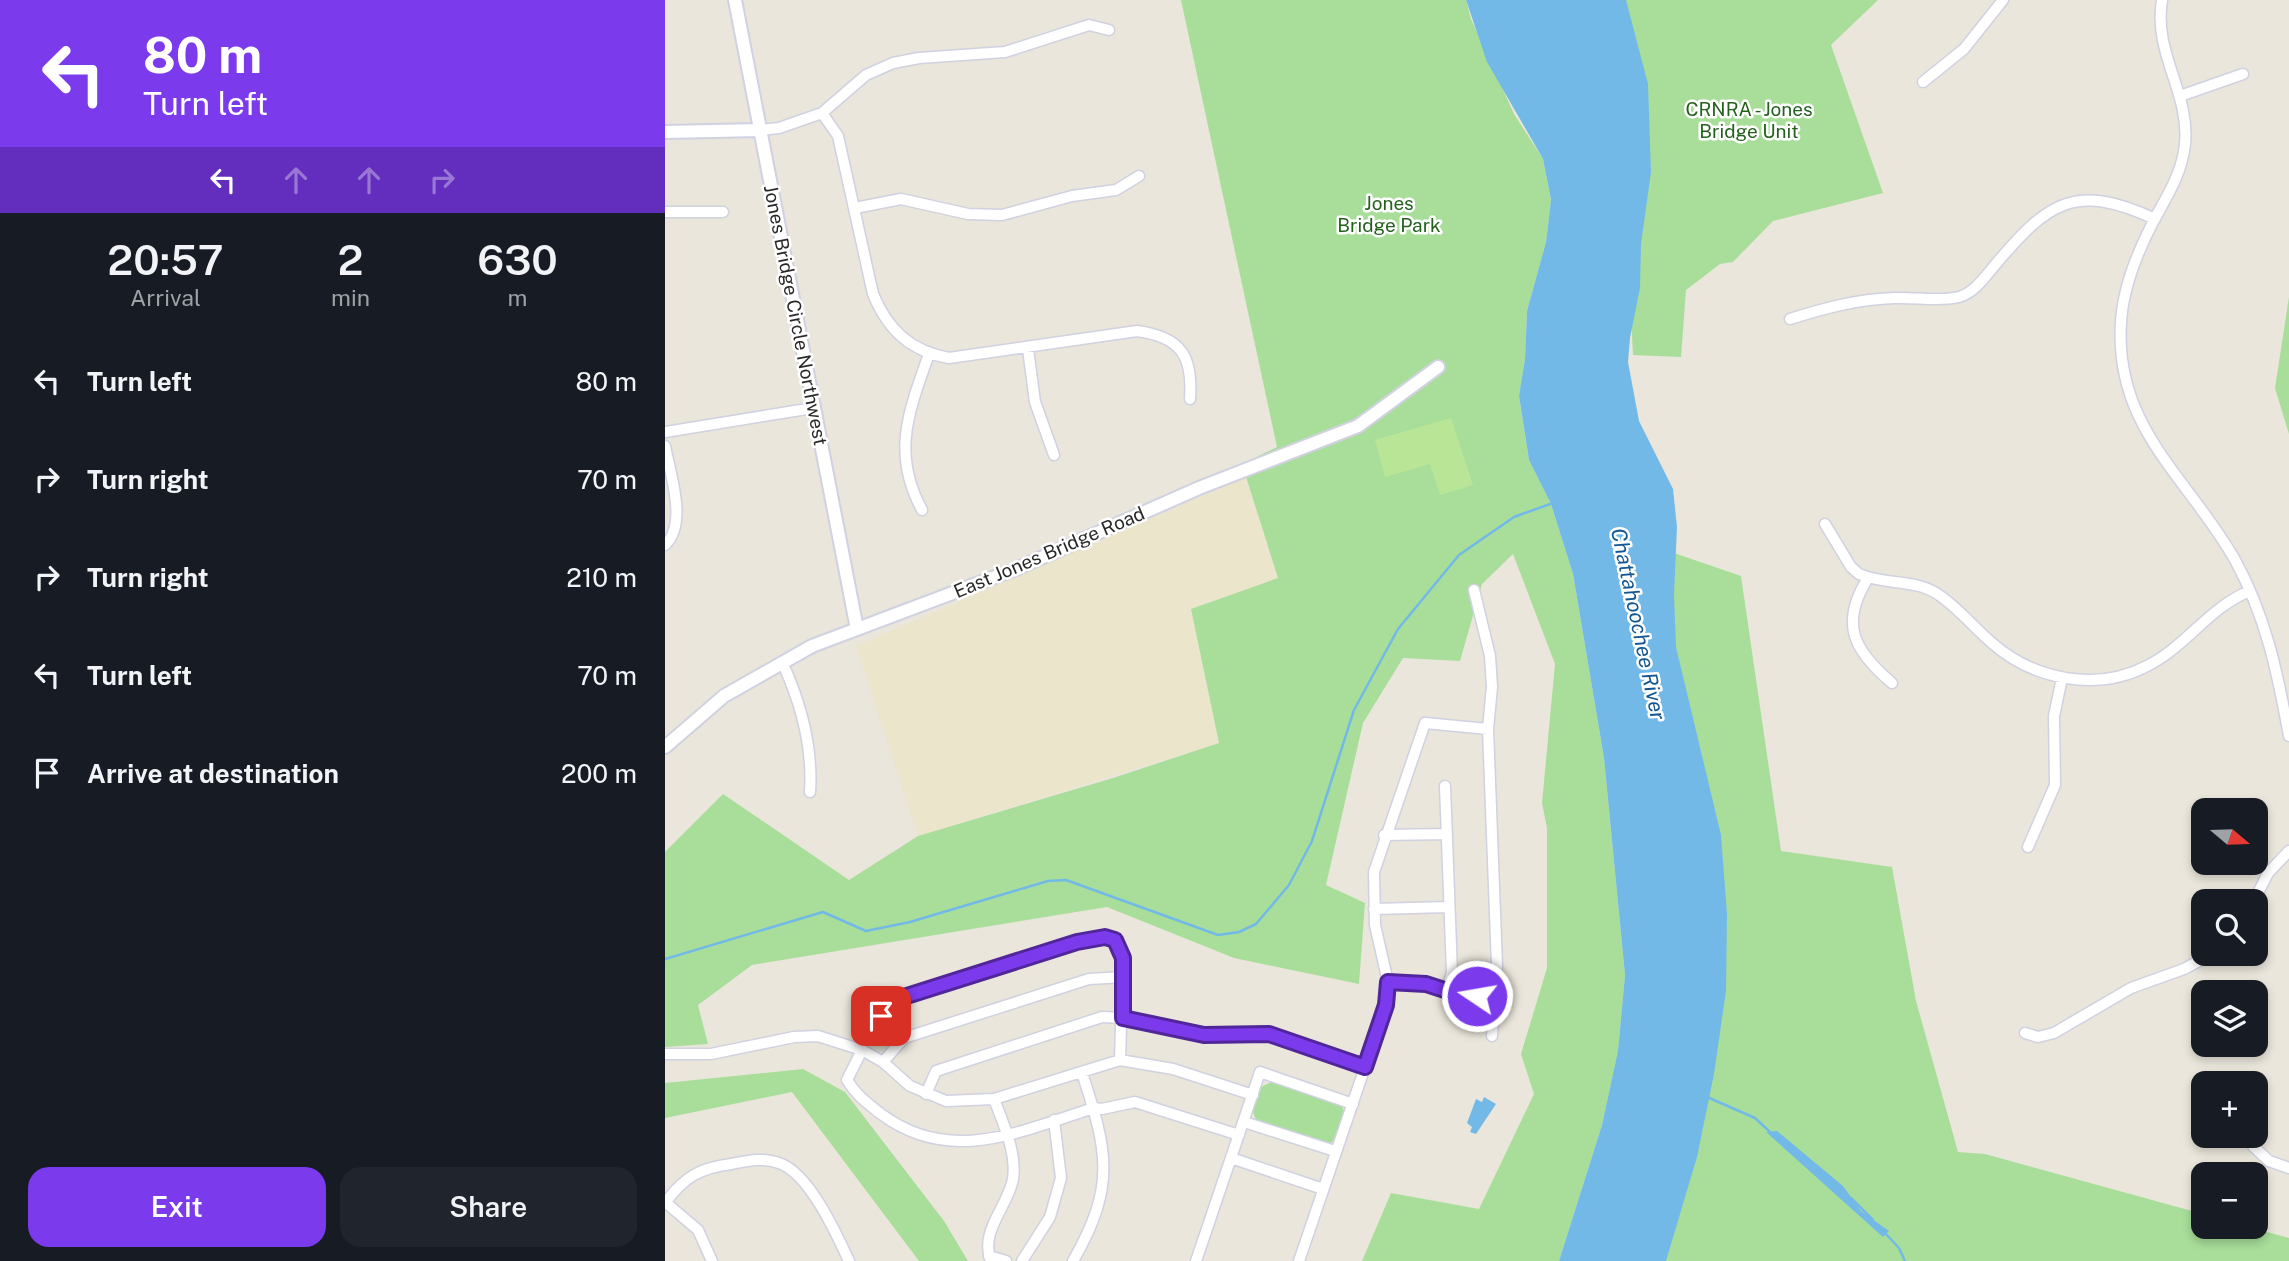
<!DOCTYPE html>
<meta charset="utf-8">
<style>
body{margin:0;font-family:"Public Sans",sans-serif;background:#20242c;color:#f1f3f6;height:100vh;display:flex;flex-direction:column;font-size:26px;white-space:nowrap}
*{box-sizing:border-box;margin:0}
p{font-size:23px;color:#9ea1a6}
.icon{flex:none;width:38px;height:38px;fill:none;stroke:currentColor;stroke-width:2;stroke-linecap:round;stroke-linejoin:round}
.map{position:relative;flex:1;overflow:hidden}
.panel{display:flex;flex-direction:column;background:#171b24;width:665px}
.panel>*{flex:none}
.guide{background:#7c3aed;color:#fff;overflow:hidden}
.needle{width:46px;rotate:109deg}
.fabs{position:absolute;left:1526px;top:798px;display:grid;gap:14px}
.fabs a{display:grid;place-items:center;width:77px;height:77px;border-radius:14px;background:#171b24;box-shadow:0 4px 10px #0003;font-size:35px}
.pin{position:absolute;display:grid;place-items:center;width:60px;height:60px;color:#fff;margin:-30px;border-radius:14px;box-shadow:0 4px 10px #0006}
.me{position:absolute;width:77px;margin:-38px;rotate:282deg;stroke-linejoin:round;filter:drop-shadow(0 0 5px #0008)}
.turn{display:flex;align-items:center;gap:24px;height:147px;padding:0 28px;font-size:32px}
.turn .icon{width:91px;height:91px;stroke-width:2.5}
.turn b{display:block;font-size:49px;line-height:60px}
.lanes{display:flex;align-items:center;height:66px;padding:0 28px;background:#0003;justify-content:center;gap:35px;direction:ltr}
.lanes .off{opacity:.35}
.eta{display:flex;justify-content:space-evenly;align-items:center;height:119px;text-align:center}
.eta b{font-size:42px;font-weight:600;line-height:49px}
.button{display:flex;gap:14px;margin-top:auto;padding:14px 28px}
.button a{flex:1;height:80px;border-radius:21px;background:#7c3aed;color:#fff;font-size:28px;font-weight:600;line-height:80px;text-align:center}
.button a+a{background:#20242c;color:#f1f3f6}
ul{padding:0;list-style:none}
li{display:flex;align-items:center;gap:21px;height:98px;padding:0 28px}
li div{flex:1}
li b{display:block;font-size:26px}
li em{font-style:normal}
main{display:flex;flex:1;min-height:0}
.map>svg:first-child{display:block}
</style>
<main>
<section class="panel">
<div class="guide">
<div class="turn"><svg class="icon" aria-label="left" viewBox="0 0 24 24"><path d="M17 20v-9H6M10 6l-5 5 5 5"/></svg><div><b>80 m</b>Turn left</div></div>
<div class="lanes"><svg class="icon" aria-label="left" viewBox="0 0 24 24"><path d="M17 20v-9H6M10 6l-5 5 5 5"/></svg><svg class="icon off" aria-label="ahead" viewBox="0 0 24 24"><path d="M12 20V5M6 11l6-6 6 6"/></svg><svg class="icon off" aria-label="ahead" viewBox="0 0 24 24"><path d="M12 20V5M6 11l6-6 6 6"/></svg><svg class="icon off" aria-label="right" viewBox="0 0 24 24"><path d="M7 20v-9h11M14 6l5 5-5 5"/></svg></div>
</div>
<div class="eta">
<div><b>20:57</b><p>Arrival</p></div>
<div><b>2</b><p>min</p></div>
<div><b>630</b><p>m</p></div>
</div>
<ul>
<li><svg class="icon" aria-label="left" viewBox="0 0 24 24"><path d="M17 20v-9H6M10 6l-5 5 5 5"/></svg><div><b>Turn left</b></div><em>80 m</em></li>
<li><svg class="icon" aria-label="right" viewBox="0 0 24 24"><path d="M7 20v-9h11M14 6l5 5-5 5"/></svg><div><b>Turn right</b></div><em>70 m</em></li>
<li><svg class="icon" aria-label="right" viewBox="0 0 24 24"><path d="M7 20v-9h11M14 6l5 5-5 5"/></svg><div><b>Turn right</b></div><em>210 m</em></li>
<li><svg class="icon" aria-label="left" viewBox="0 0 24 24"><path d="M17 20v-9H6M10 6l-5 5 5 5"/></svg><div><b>Turn left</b></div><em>70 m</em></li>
<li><svg class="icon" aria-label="arrive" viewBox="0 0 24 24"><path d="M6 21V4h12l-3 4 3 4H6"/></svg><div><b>Arrive at destination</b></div><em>200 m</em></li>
</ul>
<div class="button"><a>Exit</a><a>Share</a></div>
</section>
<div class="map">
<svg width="1624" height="1261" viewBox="0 0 1624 1261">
<rect width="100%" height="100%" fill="#eae6db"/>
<!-- education -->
<path fill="#ebe5cb" d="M 581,477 L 613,578 L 526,609 L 554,743 L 253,836 L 191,646 Z"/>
<!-- green -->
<path fill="#a8de9a" d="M 516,0 L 801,0 L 806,19 L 849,114 L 878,159 L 886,201 L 881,242 L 862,311 L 860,359 L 854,397 L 864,460 L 886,504 L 908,574 L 939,758 L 960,975 L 953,1052 L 937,1125 L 894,1261 L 697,1261 L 726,1193 L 814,1209 L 869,1094 L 856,1054 L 882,968 L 882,828 L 877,803 L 890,664 L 848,554 L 817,584 L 795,661 L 738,658 L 698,723 L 661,885 L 700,903 L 694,984 L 569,958 L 442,907 L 87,965 L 33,1005 L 43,1044 L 0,1047 L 0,852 L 58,794 L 184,880 L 253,836 L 448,778 L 554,743 L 526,609 L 613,578 L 577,464 L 612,447 Z
M 950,0 L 1213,0 L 1166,45 L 1218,193 L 1108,221 L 1068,262 L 1055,264 L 1021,290 L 1016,357 L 968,355 Z
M 1624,297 L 1624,434 L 1610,388 Z
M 974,541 L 1076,576 L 1116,851 L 1227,867 L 1251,1001 L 1293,1152 L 1320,1154 L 1538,1214 L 1538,1227 L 1584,1227 L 1624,1238 L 1624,1261 L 991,1261 Z
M 138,1069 L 180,1092 L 279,1221 L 303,1261 L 254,1261 L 127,1092 L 0,1118 L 0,1083 Z
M 608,1081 L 676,1103 L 680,1114 L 671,1140 L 661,1145 L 591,1120 L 588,1112 L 596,1087 Z"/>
<!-- pitch -->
<path fill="#b9e596" d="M 786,418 L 808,485 L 775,495 L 765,464 L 720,477 L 710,440 Z"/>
<!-- water -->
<path fill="#73b9e7" d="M 801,0 L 961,0 L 983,84 L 986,172 L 976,244 L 975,288 L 965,338 L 963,362 L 974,421 L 1008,489 L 1012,527 L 1009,594 L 1011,647 L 1056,835 L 1062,914 L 1061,991 L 1049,1074 L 1032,1157 L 1001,1261 L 894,1261 L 937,1125 L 953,1051 L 960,975 L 939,758 L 908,574 L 886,504 L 864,460 L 854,396 L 860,359 L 862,311 L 881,242 L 886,200 L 878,159 L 822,62 Z
M 819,1097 L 831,1104 L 811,1134 L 805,1132 L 807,1127 L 802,1123 L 811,1099 L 817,1102 Z
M 1112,1131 L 1178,1186 L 1196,1211 L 1224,1231 L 1218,1237 L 1101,1132 Z"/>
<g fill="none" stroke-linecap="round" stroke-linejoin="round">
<!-- stream -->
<path stroke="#73b9e7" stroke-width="2.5" d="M 0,959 L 158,912 L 201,931 L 245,922 L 383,881 L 401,880 L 553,935 L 574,932 L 591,924 L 624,885 L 647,841 L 689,710 L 733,629 L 794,555 L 849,517 L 888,503
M 1042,1097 L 1090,1118 L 1105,1132
M 1186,1198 L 1208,1220
M 1220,1233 L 1234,1248 L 1240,1261"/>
<defs>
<path id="minor" d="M 1497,0 C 1488,54 1525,92 1520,144 C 1517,174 1502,196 1488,222 C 1472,253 1458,287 1456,322 C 1449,428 1523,477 1570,560 C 1601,616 1613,675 1624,736
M 1258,82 L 1299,49 L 1338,0
M 1515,96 L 1578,74
M 157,113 L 173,136 L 208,294 C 223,330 245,351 284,358 L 472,331 C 517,337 528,357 525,399
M 95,130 L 114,128 L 157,113 L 201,75 L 228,63 L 254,58 L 340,52 L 424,25 L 444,30
M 190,208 L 236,199 L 303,214 L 337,215 L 407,196 L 451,190 L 474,176
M 0,212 L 58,212
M 1125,319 C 1160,308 1193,299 1230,298 C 1251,297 1273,302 1294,297 C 1309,293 1320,277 1330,265 C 1383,202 1410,182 1490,219
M 363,349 L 370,402 L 389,455
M 0,432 L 148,408
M 0,446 C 5,473 23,524 0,545
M 257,510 C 226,453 244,411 264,354
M 1160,524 L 1186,567 L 1194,574 C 1219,585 1248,579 1271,593 C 1293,607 1308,627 1327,643 C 1369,680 1432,692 1482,666 C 1522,646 1544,607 1585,591
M 1203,578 C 1174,624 1189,651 1227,683
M 809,590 L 825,656 L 827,687 L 823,729 L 832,966 L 827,1036
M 117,662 C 136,703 148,746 145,792
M 780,786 L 787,973 L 781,990
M 719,835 L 782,834
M 1363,847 L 1390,785 L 1389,716 L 1397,678
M 1589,901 L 1603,873 L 1624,851
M 709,909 L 784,907
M 723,982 L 761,984 L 795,995 L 830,998
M 216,1016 L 229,1000 L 413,942 L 440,937 L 450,940 L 458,958 L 455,1060
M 1360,1033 L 1373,1037 L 1389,1033 L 1466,988 L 1519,969 L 1547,954
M 197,1050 L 182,1080 C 191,1095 202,1103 216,1114 C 286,1166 355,1131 429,1108 L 437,1109 L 470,1102 L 574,1135
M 0,1054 L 46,1054 L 129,1037 L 153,1036 L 197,1050 L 218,1062 L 245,1086 L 281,1101 L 329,1099 L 455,1060 L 508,1069 L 588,1095
M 218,1062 L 239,1038 L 424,979 L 459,977
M 700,1067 L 721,1005 L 723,982 L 710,925 L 709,872 L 760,723 L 823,729
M 261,1094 L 271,1071 L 437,1017 L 458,1018 L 539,1035 L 604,1034 L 700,1067 L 634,1261
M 579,1122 L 670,1151
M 1588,1146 L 1604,1161 L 1624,1168
M 566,1158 L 658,1189
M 0,1202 L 33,1230 L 47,1261
M 0,1203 C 19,1177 35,1168 66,1164 C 82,1161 98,1157 114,1163 C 144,1173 171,1233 184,1261
M 324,1256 L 341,1261
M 326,1261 C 314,1231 343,1207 348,1179 C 352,1153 338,1123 329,1099
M 357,1261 L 385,1217 L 396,1178 L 389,1120
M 408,1261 C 451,1186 443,1152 417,1073
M 531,1261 L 595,1072 L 688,1104"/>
<path id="tertiary" d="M 70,0 L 192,629
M 0,132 L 95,130
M 0,747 L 59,696 L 147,646 L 351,569 L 534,488 L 693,426 L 773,367"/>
</defs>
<!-- minor casing -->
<use href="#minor" stroke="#d0d1e1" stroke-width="13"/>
<!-- tertiary casing -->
<use href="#tertiary" stroke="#d0d1e1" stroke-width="16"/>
<!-- minor -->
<use href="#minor" stroke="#fff" stroke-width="10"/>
<!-- tertiary -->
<use href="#tertiary" stroke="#fff" stroke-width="12"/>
</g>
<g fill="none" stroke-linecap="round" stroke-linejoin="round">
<defs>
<path id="route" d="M 216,1016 L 229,1000 L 412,942 L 440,937 L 450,940 L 458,958 L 458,1018 L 539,1035 L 604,1034 L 700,1067 L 721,1005 L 723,982 L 761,984 L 795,995 L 812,996"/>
</defs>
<!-- route casing -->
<use href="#route" stroke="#51269a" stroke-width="18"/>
<!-- route -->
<use href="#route" stroke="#7c3aed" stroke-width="12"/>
</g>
<g text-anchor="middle" stroke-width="5" stroke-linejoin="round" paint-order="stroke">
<!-- park labels -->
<g font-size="19" fill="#23611d" stroke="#fff">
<text x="1084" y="116">CRNRA - Jones<tspan x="1084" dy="22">Bridge Unit</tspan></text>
<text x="724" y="210">Jones<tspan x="724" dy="22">Bridge Park</tspan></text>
</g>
<!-- street labels -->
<g font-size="19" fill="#292929" stroke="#fff">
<text transform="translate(131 315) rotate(79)" y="7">Jones Bridge Circle Northwest</text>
<text transform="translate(384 552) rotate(-23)" y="7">East Jones Bridge Road</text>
</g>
<!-- water labels -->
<g font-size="21" font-style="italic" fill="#145691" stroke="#fff">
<text transform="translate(973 624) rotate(78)" y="7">Chattahoochee River</text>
</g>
</g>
</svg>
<div class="fabs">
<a><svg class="needle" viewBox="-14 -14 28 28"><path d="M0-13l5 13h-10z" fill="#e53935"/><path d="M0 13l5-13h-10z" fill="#9ea1a6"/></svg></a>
<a><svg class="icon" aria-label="search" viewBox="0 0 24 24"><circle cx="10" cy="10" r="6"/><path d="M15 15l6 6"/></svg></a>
<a><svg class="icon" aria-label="layers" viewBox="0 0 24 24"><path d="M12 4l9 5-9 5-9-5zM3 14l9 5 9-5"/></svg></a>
<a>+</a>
<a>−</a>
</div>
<div class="pin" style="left:216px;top:1016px;background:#d93025"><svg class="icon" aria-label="arrive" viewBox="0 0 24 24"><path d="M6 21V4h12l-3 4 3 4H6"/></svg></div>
<svg class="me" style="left:812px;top:996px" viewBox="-20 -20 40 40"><circle r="17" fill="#7c3aed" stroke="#fff" stroke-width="3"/><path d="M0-11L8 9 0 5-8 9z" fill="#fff"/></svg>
</div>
</main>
